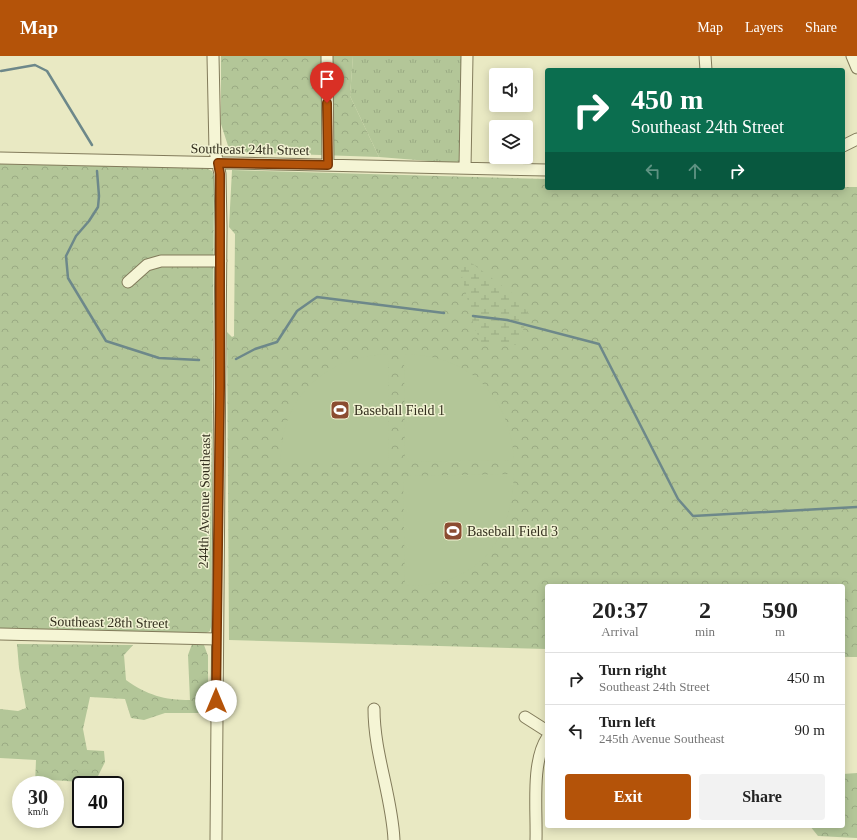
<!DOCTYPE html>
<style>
body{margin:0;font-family:"Times New Roman",serif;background:#f2f2f2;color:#222;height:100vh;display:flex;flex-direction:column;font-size:15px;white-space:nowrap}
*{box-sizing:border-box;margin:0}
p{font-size:13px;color:#767676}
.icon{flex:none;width:22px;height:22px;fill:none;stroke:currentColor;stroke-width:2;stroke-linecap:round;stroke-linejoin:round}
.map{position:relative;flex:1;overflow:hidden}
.details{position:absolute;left:545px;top:528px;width:300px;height:244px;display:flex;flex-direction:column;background:#fff;border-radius:4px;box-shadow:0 2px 10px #0003}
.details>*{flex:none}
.banner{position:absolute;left:545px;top:12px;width:300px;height:122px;border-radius:4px;box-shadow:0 2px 10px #0003;background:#0b6e4f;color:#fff;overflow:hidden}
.tools{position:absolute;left:489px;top:12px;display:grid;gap:8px}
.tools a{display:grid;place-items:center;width:44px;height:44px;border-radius:4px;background:#fff;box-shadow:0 2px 10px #0003;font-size:20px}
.speed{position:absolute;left:12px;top:720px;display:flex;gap:8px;font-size:20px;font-weight:700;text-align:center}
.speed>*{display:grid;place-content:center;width:52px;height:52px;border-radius:50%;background:#fff;box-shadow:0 2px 10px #0003;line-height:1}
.speed small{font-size:10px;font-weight:400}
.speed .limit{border:2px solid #111;border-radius:6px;background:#fff;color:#111}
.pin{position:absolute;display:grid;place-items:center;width:34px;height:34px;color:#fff;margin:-41px -17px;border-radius:50% 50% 50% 0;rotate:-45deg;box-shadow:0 0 4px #0007}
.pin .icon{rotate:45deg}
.me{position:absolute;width:44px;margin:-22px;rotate:0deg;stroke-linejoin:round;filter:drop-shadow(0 0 3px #0008)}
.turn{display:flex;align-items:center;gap:14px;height:84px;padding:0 20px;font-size:18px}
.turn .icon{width:52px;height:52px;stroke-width:2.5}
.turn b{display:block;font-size:28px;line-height:34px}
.lanes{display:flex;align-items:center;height:38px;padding:0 20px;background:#0003;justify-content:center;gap:20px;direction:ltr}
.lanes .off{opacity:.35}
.eta{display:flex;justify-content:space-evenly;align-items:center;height:68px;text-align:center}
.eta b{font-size:24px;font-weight:600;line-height:28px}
.primary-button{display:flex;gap:8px;margin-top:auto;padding:8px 20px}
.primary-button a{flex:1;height:46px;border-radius:4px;background:#b45309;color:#fff;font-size:16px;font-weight:600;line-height:46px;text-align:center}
.primary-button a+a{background:#f2f2f2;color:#222}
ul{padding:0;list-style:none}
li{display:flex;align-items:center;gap:12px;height:52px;padding:0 20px;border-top:1px solid #e0e0e0}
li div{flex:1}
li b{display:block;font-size:15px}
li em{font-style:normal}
header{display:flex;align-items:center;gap:24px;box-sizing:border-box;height:56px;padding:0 20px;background:#b45309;color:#fff}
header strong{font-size:19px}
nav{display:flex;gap:22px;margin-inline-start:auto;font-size:14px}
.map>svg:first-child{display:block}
</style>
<header>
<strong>Map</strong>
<nav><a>Map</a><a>Layers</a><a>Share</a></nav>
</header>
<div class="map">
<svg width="857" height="784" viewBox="0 0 857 784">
<defs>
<pattern id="grass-tufts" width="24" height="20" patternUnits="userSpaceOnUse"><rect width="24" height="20" fill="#b3c698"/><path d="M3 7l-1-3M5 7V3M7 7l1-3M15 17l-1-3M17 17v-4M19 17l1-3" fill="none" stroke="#9aaa83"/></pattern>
<pattern id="forest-crowns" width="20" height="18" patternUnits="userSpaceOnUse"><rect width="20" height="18" fill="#b3c698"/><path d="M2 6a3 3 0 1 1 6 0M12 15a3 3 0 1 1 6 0" fill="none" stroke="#9aaa83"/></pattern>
<pattern id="wetland-marsh" width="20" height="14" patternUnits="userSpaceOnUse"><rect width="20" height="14" fill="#b3c698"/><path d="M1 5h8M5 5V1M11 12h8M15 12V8" fill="none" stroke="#9aaa83"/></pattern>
</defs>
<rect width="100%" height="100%" fill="#e9e9c3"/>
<!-- grass -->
<path fill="url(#grass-tufts)" d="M 353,0 L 461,0 L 463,101 L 459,106 L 454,107 L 379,101 L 350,40 Z"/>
<!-- forest -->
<path fill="url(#forest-crowns)" d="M 221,0 L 353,0 L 350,40 L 379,101 L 230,96 L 221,68 Z
M 0,108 L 206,112 L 212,115 L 214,120 L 211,571 L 210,575 L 204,578 L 0,577 Z
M 232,114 L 547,123 L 547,132 L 857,131 L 857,601 L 843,601 L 843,530 L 547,530 L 547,593 L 229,584 L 227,276 L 232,281 L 234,280 L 235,178 L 229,171 Z
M 17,588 L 133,589 L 124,599 L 126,624 C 147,639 164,644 190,644 L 188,599 L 192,588 L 204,589 L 208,600 L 208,657 L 165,657 L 144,664 L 131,662 L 125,643 L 90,641 L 83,673 L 87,694 L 104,695 L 105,706 L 97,722 L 80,726 L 52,724 L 51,729 L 35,729 L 36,704 L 0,702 L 0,653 L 18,655 L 26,652 L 19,612 Z
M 857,717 L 857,782 L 818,780 L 810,770 L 843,770 L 843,718 Z"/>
<!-- wetland -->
<path fill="url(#wetland-marsh)" d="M 460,203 L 473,208 L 517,241 L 528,257 L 519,289 L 481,286 L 474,271 L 460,212 Z"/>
<!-- garden -->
<path fill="#b3c698" d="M 388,298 L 389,407 L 281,407 C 280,341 324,301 388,298 Z
M 404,298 C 469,299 510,339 514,404 L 405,406 Z
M 514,418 C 511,488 477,530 405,530 L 403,420 Z"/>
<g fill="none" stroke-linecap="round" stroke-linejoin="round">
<!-- stream -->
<path stroke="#6d888a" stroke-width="2.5" d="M 1,15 L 35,9 L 47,15 L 92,89
M 97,115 L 99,140 L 98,151 L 89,165 L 76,180 L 66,200 L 68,222 L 106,285 L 159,302 L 199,304
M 473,260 L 507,264 L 599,288 L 678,443 L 693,460 L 857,451
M 236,303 L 255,293 L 277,286 L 297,255 L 317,241 L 444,257"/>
<defs>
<path id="minor" d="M 213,0 L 215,95 L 220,118 L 221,172 L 216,784
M 327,0 L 328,109
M 705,0 L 706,14
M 852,0 L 857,12
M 843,90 L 857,83
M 0,102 L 547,114
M 465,112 L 467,0
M 128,226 L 147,209 L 161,205 L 221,205
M 0,578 L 217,583
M 374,653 C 374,698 392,740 394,784
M 525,661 L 547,675
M 536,784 C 537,755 531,706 547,682"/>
</defs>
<!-- minor casing -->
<use href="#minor" stroke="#827b5b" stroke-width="13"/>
<!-- minor -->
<use href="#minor" stroke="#f5f5d5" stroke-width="11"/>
</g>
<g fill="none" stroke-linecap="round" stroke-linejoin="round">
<defs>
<path id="route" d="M 216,645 L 220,331 L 220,118 L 218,107 L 328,109 L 327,47"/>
</defs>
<!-- route casing -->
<use href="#route" stroke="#753606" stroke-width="10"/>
<!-- route -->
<use href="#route" stroke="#b45309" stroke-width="7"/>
</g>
<!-- icons -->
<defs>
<symbol id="stadium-square" viewBox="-11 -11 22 22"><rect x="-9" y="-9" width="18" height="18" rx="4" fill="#8b4c31" stroke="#f1f2d2"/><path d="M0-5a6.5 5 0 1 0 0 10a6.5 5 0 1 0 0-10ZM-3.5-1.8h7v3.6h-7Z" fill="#fff"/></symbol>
</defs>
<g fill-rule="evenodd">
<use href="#stadium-square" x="329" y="343" width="22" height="22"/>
<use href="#stadium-square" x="442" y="464" width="22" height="22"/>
</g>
<g text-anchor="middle" stroke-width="3" stroke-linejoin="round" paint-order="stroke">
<!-- street labels -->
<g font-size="14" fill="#332f1e" stroke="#f1f2d2">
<text transform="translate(250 93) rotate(1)" y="5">Southeast 24th Street</text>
<text transform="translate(204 445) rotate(-89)" y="5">244th Avenue Southeast</text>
<text transform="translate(109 566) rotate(1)" y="5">Southeast 28th Street</text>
</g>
<!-- poi labels -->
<g font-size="14" fill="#332f1e" stroke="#f1f2d2" text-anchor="start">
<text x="354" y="359">Baseball Field 1</text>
<text x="467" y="480">Baseball Field 3</text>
</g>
</g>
</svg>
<div class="tools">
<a><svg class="icon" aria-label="sound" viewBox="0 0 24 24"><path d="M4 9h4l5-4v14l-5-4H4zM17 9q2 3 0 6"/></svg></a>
<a><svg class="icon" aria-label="layers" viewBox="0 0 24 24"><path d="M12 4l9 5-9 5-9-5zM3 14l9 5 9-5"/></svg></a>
</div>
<div class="speed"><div>30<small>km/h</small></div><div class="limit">40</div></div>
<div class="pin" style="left:327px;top:47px;background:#d93025"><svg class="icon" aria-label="arrive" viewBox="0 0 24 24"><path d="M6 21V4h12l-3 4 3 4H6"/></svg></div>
<svg class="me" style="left:216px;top:645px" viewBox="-20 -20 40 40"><circle r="19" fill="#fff"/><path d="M0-13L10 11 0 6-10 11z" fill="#b45309"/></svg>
<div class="banner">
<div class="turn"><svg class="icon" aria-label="right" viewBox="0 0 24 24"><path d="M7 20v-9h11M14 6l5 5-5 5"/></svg><div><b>450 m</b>Southeast 24th Street</div></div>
<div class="lanes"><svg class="icon off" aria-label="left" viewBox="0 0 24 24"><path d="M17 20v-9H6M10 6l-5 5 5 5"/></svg><svg class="icon off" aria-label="ahead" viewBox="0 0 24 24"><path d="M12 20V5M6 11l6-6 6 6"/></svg><svg class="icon" aria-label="right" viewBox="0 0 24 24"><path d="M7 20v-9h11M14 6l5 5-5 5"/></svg></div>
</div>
<section class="details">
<div class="eta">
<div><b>20:37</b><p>Arrival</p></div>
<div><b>2</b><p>min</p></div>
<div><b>590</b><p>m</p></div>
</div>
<ul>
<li><svg class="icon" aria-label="right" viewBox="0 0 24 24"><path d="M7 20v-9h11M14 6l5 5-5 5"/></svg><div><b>Turn right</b><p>Southeast 24th Street</p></div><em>450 m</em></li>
<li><svg class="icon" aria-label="left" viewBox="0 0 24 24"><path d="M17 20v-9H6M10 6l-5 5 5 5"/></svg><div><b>Turn left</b><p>245th Avenue Southeast</p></div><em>90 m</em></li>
</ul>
<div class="primary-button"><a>Exit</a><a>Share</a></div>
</section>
</div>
